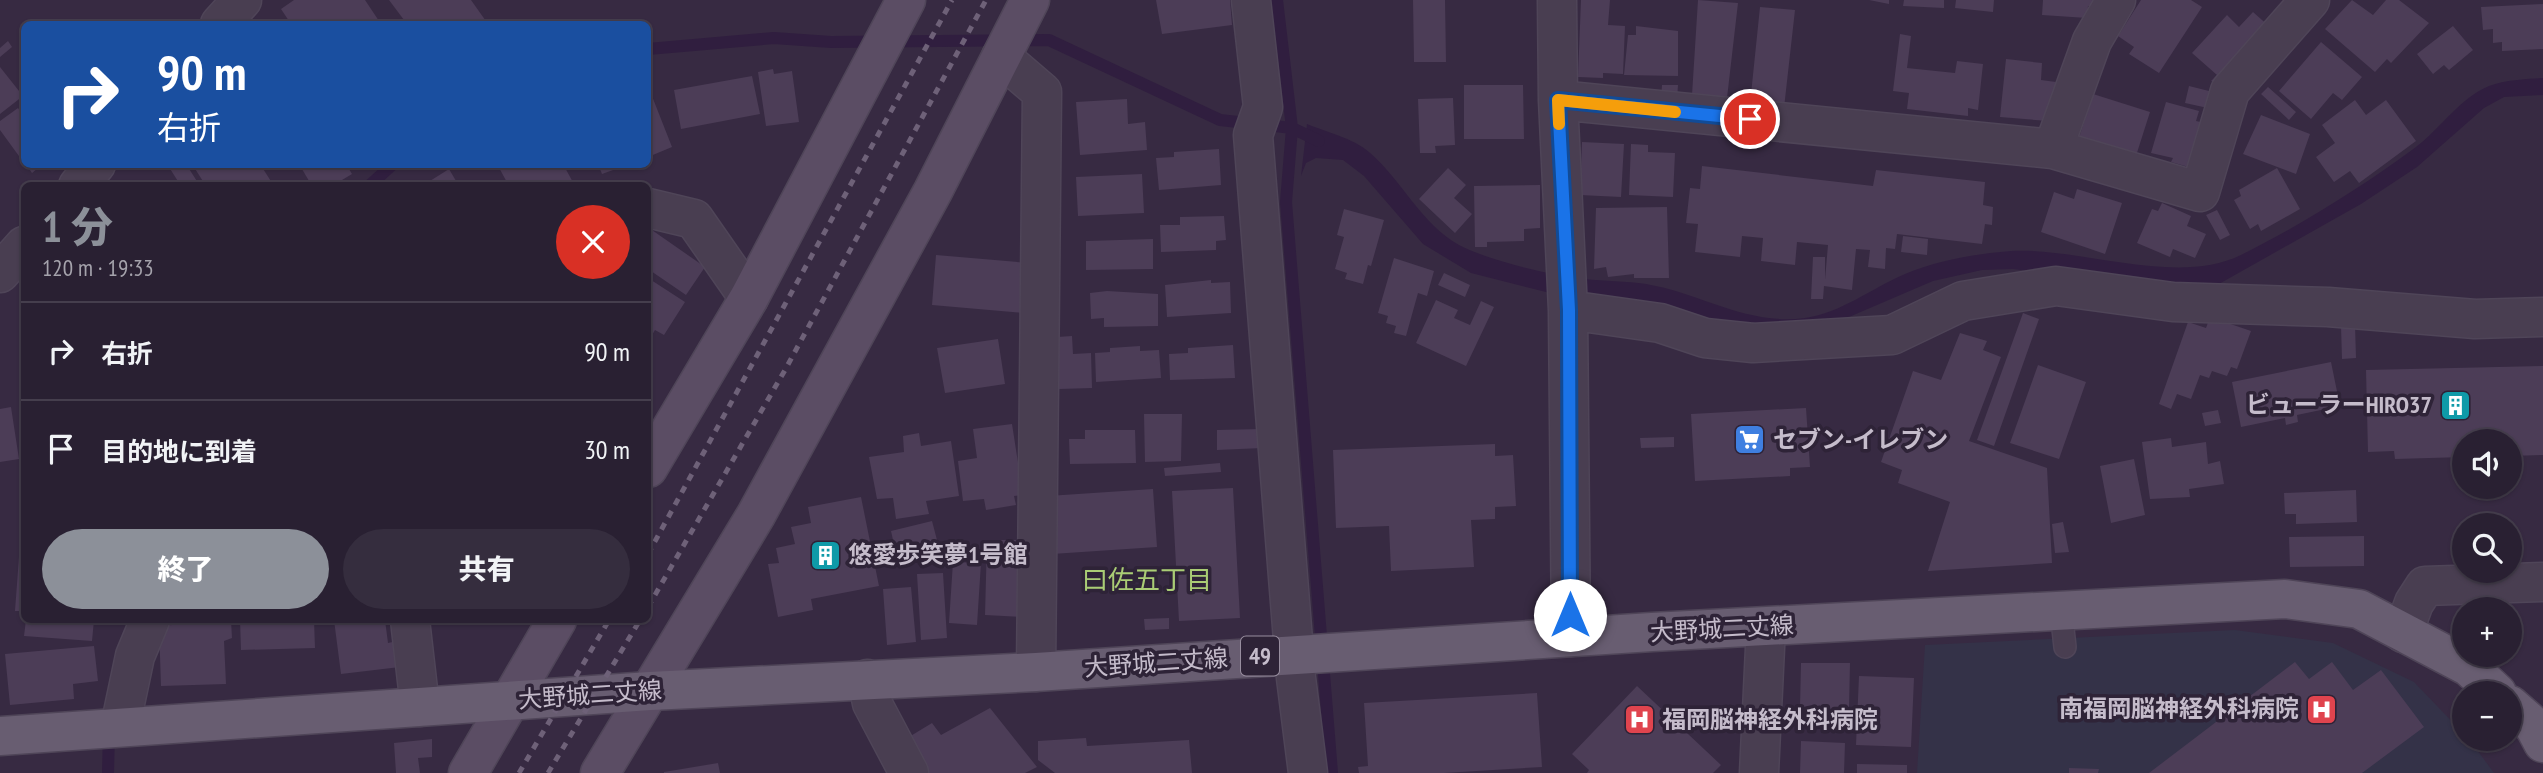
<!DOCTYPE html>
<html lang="ja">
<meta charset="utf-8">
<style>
body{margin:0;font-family:"PT Sans Narrow","Noto Sans JP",sans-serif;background:#352d3e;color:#f1f3f6;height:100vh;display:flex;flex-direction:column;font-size:26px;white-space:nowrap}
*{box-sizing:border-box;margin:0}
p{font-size:23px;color:#a5a3ac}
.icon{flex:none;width:38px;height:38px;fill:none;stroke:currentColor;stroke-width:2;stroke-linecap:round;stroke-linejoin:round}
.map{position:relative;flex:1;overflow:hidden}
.drawer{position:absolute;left:21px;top:182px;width:630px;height:441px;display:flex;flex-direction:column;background:#292032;border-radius:10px;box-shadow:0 2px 5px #0004,0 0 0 2px #453e4d}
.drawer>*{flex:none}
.hud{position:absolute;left:21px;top:21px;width:630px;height:147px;border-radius:10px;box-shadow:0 2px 5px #0004,0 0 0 2px #453e4d;background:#1a4fa0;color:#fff;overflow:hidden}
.buttons{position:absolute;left:2452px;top:429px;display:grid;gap:14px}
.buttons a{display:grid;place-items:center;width:70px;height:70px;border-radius:50%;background:#292032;box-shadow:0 2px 5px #0004,0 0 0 2px #453e4d;font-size:35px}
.pin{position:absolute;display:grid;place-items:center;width:60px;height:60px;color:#fff;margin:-30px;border:4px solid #fff;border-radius:50%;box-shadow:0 2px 7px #0007}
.me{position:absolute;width:77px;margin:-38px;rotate:0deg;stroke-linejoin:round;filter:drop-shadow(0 0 5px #0008)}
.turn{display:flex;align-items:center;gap:24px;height:147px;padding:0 21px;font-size:32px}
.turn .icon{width:91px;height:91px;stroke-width:2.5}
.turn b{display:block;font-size:49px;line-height:60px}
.round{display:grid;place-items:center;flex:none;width:74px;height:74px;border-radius:37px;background:#352d3e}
.head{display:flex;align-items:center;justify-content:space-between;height:119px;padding:0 21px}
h1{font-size:42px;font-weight:800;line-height:52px;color:#8c9099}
.action{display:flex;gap:14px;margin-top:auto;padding:14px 21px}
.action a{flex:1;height:80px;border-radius:42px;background:#8c9099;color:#fff;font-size:28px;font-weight:800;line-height:80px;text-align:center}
.action a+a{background:#352d3e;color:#f1f3f6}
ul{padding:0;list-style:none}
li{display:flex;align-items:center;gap:21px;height:98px;padding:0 21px;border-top:2px solid #453e4d}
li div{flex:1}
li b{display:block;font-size:26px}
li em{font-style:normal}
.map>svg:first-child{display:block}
</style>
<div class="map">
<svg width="2543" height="773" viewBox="0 0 2543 773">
<rect width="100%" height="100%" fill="#372a42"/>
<!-- green -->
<path fill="#343248" d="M 2235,630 L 2333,643 L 2414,682 L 2464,734 L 2464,738 L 2469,739 L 2494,773 L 1917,773 L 1925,645 Z"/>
<!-- water -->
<path fill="#301e3f" d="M 2543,78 L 2543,95 L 2504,97 L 2484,108 L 2417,167 L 2361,204 L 2210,289 L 2184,291 L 2013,269 L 1982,270 L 1933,281 L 1814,332 L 1728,327 L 1673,307 L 1578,294 L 1558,295 L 1471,273 L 1423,244 L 1364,176 L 1343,160 L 1316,158 L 1306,163 L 1301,176 L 1307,124 C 1326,132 1353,138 1369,152 C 1402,180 1421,224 1459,245 C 1487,260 1553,276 1584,279 C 1605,281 1626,281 1646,284 C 1700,293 1748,326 1805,318 C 1841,313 1872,288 1905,274 C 1939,260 1974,254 2011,251 C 2081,247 2176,287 2241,255 C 2301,225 2362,187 2416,147 C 2440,129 2460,98 2489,86 C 2506,80 2525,79 2543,78 Z"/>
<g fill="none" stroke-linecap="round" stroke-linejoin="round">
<!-- stream -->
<path stroke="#301e3f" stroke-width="12" d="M 1277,0 L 1292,128 L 1286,202 L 1332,773
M 648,49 L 774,38 L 831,42 L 1049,40 L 1220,120 L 1292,128 L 1319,141
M 369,186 L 393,164
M 108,773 L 109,732"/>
</g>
<!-- building -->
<path fill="#4c3d57" d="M 294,0 L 365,0 L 381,24 L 291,24 L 281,9 Z
M 389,0 L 471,0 L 488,24 L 407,24 Z
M 1156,0 L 1230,0 L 1232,25 L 1162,34 Z
M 1413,0 L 1445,0 L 1446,62 L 1414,62 Z
M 1581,0 L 1610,0 L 1608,25 L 1625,26 L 1623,74 L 1603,73 L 1603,78 L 1578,77 Z
M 1698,0 L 1738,3 L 1727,98 L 1692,95 Z
M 1869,0 L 1889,0 L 1889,4 Z
M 1904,0 L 1944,0 L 1944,8 L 1903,6 Z
M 1956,0 L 1994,0 L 1993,12 L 1955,8 Z
M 2043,0 L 2097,0 L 2097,7 L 2088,6 L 2087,18 L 2042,15 Z
M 2141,0 L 2191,0 L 2202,7 L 2159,73 L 2129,54 L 2134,47 L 2118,36 Z
M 2352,0 L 2373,15 L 2386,0 L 2399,0 L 2429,23 L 2391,63 L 2387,59 L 2375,72 L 2325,29 Z
M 2543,4 L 2543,49 L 2502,51 L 2502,42 L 2493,43 L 2493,29 L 2483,30 L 2481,7 Z
M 1760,7 L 1795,10 L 1784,108 L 1750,104 Z
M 2253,12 L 2271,28 L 2221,84 L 2211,81 L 2217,75 L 2192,53 L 2227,15 L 2239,27 Z
M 1636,26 L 1678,31 L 1678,76 L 1624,75 L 1628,35 L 1636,35 Z
M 2453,26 L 2473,50 L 2449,70 L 2444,65 L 2433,74 L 2417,54 Z
M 1900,34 L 1911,36 L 1907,68 L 1955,73 L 1957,61 L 1983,64 L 1978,110 L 1968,108 L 1968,116 L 1907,109 L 1909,93 L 1893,91 Z
M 8,41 L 12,47 L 0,57 L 0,48 Z
M 2321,42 L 2362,77 L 2342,100 L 2333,93 L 2311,119 L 2279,91 Z
M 2006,59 L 2042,63 L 2041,80 L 2056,82 L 2055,101 L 2048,121 L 2000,117 Z
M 0,67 L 23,96 L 0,114 Z
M 773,69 L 774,74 L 792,71 L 799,122 L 766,126 L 758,72 Z
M 752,76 L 760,114 L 681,129 L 674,90 Z
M 1464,85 L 1523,85 L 1524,139 L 1464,139 Z
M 1662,85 L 1678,85 L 1677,100 L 1661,99 Z
M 648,86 L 672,147 L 648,157 Z
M 2189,86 L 2221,94 L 2217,110 L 2185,103 Z
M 2268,87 L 2296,112 L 2289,120 L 2261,94 Z
M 2093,94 L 2150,112 L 2135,159 L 2078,141 Z
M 1453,98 L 1455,145 L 1435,146 L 1436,153 L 1420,153 L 1418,99 Z
M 1127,99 L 1128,124 L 1145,122 L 1147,150 L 1080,155 L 1076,102 Z
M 2355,100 L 2366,115 L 2386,100 L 2416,141 L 2359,183 L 2350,171 L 2334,182 L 2316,157 L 2335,143 L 2322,125 Z
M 2166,102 L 2199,111 L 2196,121 L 2205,123 L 2192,168 L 2171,162 L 2173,158 L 2151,153 Z
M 18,108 L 24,116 L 24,163 L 0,130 L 0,121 Z
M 2261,115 L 2310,134 L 2296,174 L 2243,154 Z
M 1582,142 L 1624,144 L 1621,197 L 1580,195 Z
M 1631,144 L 1648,145 L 1648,152 L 1675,153 L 1673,197 L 1629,195 Z
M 1219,149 L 1221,185 L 1159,190 L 1156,158 L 1174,157 L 1174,152 Z
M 26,164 L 43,164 L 32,173 Z
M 167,164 L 186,164 L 200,186 L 181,186 Z
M 192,164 L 260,164 L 274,186 L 206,186 Z
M 299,164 L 346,164 L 352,174 L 332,186 L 312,186 Z
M 497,164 L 563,164 L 575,186 L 509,186 Z
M 598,164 L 627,164 L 627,165 L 602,174 Z
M 1702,166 L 1873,186 L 1876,170 L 1985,182 L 1983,205 L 1993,207 L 1992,225 L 1985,224 L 1982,244 L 1897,234 L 1895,249 L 1886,248 L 1885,269 L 1868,267 L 1870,250 L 1856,249 L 1852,290 L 1824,286 L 1823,299 L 1811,299 L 1813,257 L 1825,257 L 1825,280 L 1828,245 L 1797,242 L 1795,265 L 1761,261 L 1763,238 L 1742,236 L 1740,257 L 1695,252 L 1698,224 L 1686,223 L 1690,188 L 1700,189 Z
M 1448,168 L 1466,185 L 1454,198 L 1472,214 L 1455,233 L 1419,199 Z
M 2277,168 L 2300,209 L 2261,231 L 2258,224 L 2250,229 L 2234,200 L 2241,196 L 2239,190 Z
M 449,169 L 459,186 L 422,186 Z
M 1142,174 L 1144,213 L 1078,216 L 1076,177 Z
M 1540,185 L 1540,228 L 1524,229 L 1524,241 L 1487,242 L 1487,247 L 1475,247 L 1474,186 Z
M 2077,189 L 2122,203 L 2105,254 L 2041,232 L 2054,192 L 2074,199 Z
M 2162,203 L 2191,216 L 2187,226 L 2206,234 L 2195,258 L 2173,249 L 2170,257 L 2137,243 L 2152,209 L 2158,211 Z
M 1667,207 L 1669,278 L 1634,278 L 1634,274 L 1608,277 L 1606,267 L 1594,269 L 1596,208 Z
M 1344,209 L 1384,220 L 1371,266 L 1368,265 L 1363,284 L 1345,279 L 1347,273 L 1335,269 L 1344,237 L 1337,235 Z
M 2217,210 L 2230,235 L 2220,240 L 2206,215 Z
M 1224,216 L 1226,240 L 1216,241 L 1216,250 L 1161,252 L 1160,225 L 1180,225 L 1180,217 Z
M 649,228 L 705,267 L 686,295 L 648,269 Z
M 1903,236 L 1928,239 L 1927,255 L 1901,252 Z
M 1153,239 L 1153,269 L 1086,270 L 1086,241 Z
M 936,255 L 1029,263 L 1024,313 L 932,305 Z
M 1394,258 L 1434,271 L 1427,296 L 1418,293 L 1406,336 L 1394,333 L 1396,326 L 1386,323 L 1388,316 L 1378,313 Z
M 1444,273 L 1470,285 L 1465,297 L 1438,285 Z
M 648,278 L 685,302 L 664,335 L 655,330 L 652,335 L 648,332 Z
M 1211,280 L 1211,283 L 1230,282 L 1231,313 L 1167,317 L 1165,285 Z
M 1107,291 L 1158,294 L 1158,326 L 1104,327 L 1104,318 L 1091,319 L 1090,293 Z
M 1436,300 L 1458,310 L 1454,318 L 1470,325 L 1481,301 L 1494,307 L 1466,366 L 1416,343 Z
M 2023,313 L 2039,319 L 1994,446 L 1977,440 Z
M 2210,317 L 2251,331 L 2237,369 L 2231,367 L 2227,376 L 2212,371 L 2209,378 L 2200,375 L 2191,399 L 2177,394 L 2171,409 L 2159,404 L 2188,322 L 2206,328 Z
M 2355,325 L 2356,358 L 2342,359 L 2341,326 Z
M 1960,333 L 1987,341 L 1983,350 L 2001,357 L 1969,441 L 2047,468 L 2052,563 L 1928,571 L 1950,502 L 1898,483 L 1902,470 L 1881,462 L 1913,371 L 1941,380 Z
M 1072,336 L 1073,354 L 1091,353 L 1092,388 L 1059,389 L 1057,337 Z
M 998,339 L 1005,384 L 945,393 L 937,348 Z
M 1233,345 L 1235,378 L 1170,380 L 1169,354 L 1188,353 L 1188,348 Z
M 1140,346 L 1140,351 L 1159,350 L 1161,378 L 1096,382 L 1095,353 L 1110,352 L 1110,348 Z
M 2331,362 L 2340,406 L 2297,415 L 2298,422 L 2286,425 L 2285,418 L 2241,427 L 2232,382 Z
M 2038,365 L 2086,382 L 2059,459 L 2010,443 Z
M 2543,366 L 2543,455 L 2510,456 L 2510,441 L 2464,441 L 2464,457 L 2395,459 L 2394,451 L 2368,452 L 2366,370 Z
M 11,407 L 19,459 L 0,462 L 0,409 Z
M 1806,408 L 1810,467 L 1790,468 L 1790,476 L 1695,481 L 1691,414 Z
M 2218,410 L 2221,423 L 2205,426 L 2202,413 Z
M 1144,414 L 1182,414 L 1181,461 L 1145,462 Z
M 1012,424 L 1023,495 L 1014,496 L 1016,505 L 986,510 L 984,499 L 963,501 L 958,461 L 977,458 L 973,429 Z
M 1262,429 L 1262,448 L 1217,450 L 1217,430 Z
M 1085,430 L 1135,430 L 1136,463 L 1070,464 L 1069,439 L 1085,439 Z
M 919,433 L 921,446 L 951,441 L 959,496 L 926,501 L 929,514 L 896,519 L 893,498 L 877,499 L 869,457 L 904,452 L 903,436 Z
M 1674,437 L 1674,447 L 1641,448 L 1640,438 Z
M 2171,438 L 2172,447 L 2206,442 L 2208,464 L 2220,461 L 2224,484 L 2189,489 L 2190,497 L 2150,499 L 2142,442 Z
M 1495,444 L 1495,456 L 1513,455 L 1516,506 L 1495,507 L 1495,519 L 1471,520 L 1474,567 L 1391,571 L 1389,526 L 1336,528 L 1333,450 Z
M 2134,459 L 2145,515 L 2111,523 L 2100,466 Z
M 1220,463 L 1221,472 L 1165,476 L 1164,468 Z
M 1233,488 L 1240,618 L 1179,621 L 1172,491 Z
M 1153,489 L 1157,547 L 1052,554 L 1048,496 Z
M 2356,490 L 2357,522 L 2296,524 L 2296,514 L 2285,514 L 2284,493 Z
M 861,497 L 879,586 L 811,599 L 813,610 L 778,617 L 768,564 L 779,563 L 776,548 L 795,544 L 791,527 L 811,523 L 808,507 Z
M 932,521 L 937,540 L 895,549 L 891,531 Z
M 2063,522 L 2069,552 L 2055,553 L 2052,524 Z
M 2364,536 L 2364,566 L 2290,567 L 2289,537 Z
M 987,540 L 1023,540 L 1021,617 L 985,615 Z
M 20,543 L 24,544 L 24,611 L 15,611 Z
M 953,562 L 981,563 L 977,625 L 949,623 Z
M 943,573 L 947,638 L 921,640 L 917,574 Z
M 911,587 L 916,642 L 887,645 L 883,589 Z
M 1169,618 L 1169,629 L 1145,630 L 1144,619 Z
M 26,620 L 94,620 L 92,641 L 24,636 Z
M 185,620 L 231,620 L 232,638 L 224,641 L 226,684 L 161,686 L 159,626 L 185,624 Z
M 240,620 L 314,620 L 315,648 L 241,650 Z
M 334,620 L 385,620 L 388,643 L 397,641 L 400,667 L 341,674 Z
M 94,646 L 98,681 L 73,684 L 74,699 L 10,705 L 5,654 Z
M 2295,662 L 2309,679 L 2332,662 L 2353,690 L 2381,670 L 2424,727 L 2362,773 L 2149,773 Z
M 1801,663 L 1850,663 L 1849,709 L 1800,708 Z
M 1859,676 L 1914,678 L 1911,747 L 1856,745 Z
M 1637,686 L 1721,765 L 1713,773 L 1587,773 L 1589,770 L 1572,754 Z
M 1537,693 L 1542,767 L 1444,773 L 1359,773 L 1358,767 L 1368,766 L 1364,703 Z
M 990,708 L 1037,767 L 1025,773 L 921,773 L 904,740 L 932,723 L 941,735 Z
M 1086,738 L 1087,746 L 1189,740 L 1192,773 L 1055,773 L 1038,760 L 1038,741 Z
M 432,739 L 432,757 L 418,758 L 420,773 L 396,773 L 394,743 Z
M 1801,741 L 1845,743 L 1844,773 L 1800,773 Z
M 718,763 L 720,773 L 664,773 L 664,772 Z
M 1857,764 L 1907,765 L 1907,773 L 1857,773 Z
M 2069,768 L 2099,769 L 2098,773 L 2069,773 Z"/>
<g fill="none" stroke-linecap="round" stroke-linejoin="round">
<defs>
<path id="lane" d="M 2061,611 L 2065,647"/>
<path id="street" d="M 1251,0 L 1263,107 L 1253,135 L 1296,678 L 1308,773
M 1557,0 L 1558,100 L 1568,310 L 1571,637
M 220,24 L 242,0
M 1001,57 L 1042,92 L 1036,672
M 1558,100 L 2053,149 L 2092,41 L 2116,0
M 2053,149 L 2200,192 L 2230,91 L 2310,0
M 78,186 L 96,164
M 648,208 L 694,219 L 749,298
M 0,273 L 24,246
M 1568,310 L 1660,323 L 1705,338 L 1753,343 L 1892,335 L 1963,301 L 2056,286 L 2173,302 L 2328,307 L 2475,319 L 2543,317
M 410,620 L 420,707
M 2403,633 L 2414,603 L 2425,586 L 2543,582
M 867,679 L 872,703 L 909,773
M 120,727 L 135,656 L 150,620
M 1759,773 L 1766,627"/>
<path id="secondary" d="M 648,468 L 749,298 L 906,0
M 468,773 L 557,620
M 600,773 L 756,515 L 933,191 L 1030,0"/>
<path id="primary" d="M 2510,705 L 2534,726 L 2543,743
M 0,736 L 650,691 L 1036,672 L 1652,632 L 2285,599 L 2359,609 L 2469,667 L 2497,693"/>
</defs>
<!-- lane casing -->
<use href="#lane" stroke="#4f4558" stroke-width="24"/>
<!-- street casing -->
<use href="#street" stroke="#4f4558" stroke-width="41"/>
<!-- secondary casing -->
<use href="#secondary" stroke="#4f4558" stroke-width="41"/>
<!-- primary casing -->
<use href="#primary" stroke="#4f4558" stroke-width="41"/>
<!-- lane -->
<use href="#lane" stroke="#493e51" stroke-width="21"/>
<!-- street -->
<use href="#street" stroke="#493e51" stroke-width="38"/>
<!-- secondary -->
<use href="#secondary" stroke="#5b4d64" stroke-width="38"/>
<!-- primary -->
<use href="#primary" stroke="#685d71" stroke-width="38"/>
<!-- rail -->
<path stroke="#6e6178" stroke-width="5" stroke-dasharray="7 7" stroke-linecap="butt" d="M 648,554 L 952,0
M 648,607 L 785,370 L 986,0
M 519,773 L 609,620
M 548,773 L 640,620"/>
</g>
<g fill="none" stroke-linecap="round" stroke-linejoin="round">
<defs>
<path id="route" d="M 1570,615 L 1569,310 L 1558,100 L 1750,119"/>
</defs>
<!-- route casing -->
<use href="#route" stroke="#114b97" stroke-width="18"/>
<!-- route -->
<use href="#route" stroke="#1a73e8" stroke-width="12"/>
<!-- slow -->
<path stroke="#f59e0b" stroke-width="12" d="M 1559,124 L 1558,100 L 1675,112"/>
</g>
<!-- icons -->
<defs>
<symbol id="building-square" viewBox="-11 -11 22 22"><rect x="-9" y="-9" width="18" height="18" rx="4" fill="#0f9aa8" stroke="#2e2337"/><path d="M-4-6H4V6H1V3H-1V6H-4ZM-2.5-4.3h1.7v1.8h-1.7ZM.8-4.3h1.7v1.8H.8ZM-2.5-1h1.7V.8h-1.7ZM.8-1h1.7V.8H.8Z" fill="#fff"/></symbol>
<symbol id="supermarket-square" viewBox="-11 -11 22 22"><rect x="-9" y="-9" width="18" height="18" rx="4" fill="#3f7fe0" stroke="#2e2337"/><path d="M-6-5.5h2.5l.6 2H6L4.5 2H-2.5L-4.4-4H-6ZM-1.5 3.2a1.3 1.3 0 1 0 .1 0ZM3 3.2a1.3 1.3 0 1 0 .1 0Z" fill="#fff"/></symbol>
<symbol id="hospital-square" viewBox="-11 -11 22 22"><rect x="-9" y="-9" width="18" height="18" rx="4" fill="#e0444e" stroke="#2e2337"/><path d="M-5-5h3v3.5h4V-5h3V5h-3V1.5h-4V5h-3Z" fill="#fff"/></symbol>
</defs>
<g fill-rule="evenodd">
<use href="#building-square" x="2438" y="388" width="35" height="35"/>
<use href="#supermarket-square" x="1732" y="422" width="35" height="35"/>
<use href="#building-square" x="808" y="538" width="35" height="35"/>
<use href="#hospital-square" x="2304" y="692" width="35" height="35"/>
<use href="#hospital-square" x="1622" y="702" width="35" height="35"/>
</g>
<g text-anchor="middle" stroke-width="7" stroke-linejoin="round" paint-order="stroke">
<!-- shield labels -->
<rect fill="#2e2337" stroke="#988e9f" stroke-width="2" x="1241" y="636.5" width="38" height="39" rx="5"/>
<g font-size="23" font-weight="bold" fill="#c5bccb">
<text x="1260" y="664">49</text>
</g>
<!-- poi labels -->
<g font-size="24" font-weight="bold" fill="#c5bccb" stroke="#2e2337" text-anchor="start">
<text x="2432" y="413" text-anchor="end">ビューラーHIRO37</text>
<text x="1773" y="448">セブン-イレブン</text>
<text x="848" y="563">悠愛歩笑夢1号館</text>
<text x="2299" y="717" text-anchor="end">南福岡脳神経外科病院</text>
<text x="1662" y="728">福岡脳神経外科病院</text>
</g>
<!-- street labels -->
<g font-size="24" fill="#c5bccb" stroke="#2e2337">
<text transform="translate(1722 629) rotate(-3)" y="8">大野城二丈線</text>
<text transform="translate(1156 663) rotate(-4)" y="8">大野城二丈線</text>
<text transform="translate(590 695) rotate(-4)" y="8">大野城二丈線</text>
</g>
<!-- neighbourhood labels -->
<g font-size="26" fill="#aacd75" stroke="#2e2337">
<text x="1147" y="589">曰佐五丁目</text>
</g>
</g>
</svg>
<div class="buttons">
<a><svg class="icon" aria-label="sound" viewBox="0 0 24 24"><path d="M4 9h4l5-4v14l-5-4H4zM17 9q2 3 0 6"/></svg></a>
<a><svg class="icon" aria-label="search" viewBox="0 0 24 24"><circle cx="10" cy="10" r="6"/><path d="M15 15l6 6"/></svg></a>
<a>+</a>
<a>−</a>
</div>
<div class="pin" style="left:1750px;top:119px;background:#d93025"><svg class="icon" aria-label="arrive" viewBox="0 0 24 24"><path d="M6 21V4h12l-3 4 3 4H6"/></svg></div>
<svg class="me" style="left:1570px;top:615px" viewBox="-20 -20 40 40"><circle r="19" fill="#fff"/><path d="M0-13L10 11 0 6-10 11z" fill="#1a73e8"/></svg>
<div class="hud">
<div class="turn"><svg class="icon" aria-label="right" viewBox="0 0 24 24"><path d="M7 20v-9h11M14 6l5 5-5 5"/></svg><div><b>90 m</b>右折</div></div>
</div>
<section class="drawer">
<div class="head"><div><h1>1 分</h1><p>120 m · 19:33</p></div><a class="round" style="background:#d93025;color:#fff"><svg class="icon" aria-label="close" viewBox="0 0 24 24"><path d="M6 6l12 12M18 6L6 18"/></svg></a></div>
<ul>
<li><svg class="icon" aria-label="right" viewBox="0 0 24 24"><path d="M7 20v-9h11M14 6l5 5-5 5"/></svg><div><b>右折</b></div><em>90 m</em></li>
<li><svg class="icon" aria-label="arrive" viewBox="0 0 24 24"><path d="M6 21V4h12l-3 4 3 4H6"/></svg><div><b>目的地に到着</b></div><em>30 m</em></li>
</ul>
<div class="action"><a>終了</a><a>共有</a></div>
</section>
</div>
